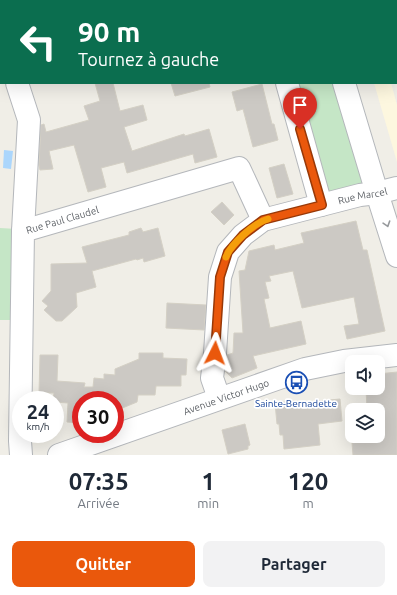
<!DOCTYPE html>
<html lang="fr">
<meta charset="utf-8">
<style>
body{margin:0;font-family:Ubuntu,sans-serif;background:#f2f2f3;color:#1f2937;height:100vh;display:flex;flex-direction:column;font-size:15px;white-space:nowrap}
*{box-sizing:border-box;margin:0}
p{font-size:13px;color:#747a83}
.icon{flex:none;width:22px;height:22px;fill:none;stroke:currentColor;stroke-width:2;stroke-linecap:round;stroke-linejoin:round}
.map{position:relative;height:455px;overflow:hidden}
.panel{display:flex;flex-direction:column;background:#fff;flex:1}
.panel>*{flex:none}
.banner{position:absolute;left:0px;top:0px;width:397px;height:84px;box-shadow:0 4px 16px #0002;background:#0b6e4f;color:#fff;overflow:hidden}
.fabs{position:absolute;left:345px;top:355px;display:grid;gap:8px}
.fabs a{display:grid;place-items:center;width:40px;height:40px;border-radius:8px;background:#fff;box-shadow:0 4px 16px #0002;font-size:20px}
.speed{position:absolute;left:12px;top:391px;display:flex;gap:8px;font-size:20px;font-weight:700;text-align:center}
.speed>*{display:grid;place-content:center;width:52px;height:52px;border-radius:50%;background:#fff;box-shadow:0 4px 16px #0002;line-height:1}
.speed small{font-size:10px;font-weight:400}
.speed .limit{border:6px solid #d22;background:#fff;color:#111}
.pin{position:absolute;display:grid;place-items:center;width:34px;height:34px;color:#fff;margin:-41px -17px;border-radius:50% 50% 50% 0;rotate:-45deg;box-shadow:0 0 4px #0007}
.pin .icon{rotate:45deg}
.me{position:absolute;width:44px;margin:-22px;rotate:3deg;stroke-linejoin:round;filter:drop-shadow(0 0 3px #0008)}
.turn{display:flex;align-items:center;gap:14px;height:84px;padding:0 12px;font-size:18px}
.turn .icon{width:52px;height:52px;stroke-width:2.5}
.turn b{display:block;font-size:28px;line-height:34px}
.eta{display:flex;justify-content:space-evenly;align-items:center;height:68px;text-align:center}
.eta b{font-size:24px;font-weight:700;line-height:28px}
.primary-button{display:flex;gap:8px;margin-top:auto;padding:8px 12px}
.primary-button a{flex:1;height:46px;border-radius:8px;background:#ea580c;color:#fff;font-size:16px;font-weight:700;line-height:46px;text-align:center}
.primary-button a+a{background:#f2f2f3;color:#1f2937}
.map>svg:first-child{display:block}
</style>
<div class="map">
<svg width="397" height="455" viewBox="0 0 397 455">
<rect width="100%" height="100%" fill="#f0eee7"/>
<!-- commercial -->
<path fill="#fdf7df" d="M 374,83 L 391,83 L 397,105 L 397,162 Z"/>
<!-- green -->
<path fill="#c5e6c6" d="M 293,83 L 342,83 L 371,183 L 325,196 Z
M 0,228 L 17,229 L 13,320 L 0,320 Z"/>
<!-- water -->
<path fill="#abd6fc" d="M 4,150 L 13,151 L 11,169 L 3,168 Z"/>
<!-- building -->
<path fill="#ccc9c4" stroke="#d4d0c5" d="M 95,83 L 113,83 L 120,111 L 143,105 L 147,120 L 124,127 L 132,151 L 184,134 L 185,136 L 209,129 L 217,157 L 195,163 L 193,154 L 127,173 L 124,162 L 101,168 L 106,187 L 88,192 L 74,145 L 49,151 L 53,169 L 40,170 L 39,165 L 41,125 L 44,124 L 46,132 L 89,120 L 84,106 L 100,101 Z
M 171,83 L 209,83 L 210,87 L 175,96 Z
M 262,84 L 272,124 L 274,124 L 278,140 L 253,147 L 243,109 L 237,111 L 232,92 Z
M 284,164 L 293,194 L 277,198 L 269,168 Z
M 222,202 L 234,215 L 224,225 L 211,212 Z
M 356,221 L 363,250 L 367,250 L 385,331 L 347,339 L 344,326 L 359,324 L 354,297 L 302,308 L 293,271 L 269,276 L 271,281 L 265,282 L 269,298 L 264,299 L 270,328 L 301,321 L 306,344 L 253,356 L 257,368 L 232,378 L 225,371 L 227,355 L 233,353 L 234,333 L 243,333 L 239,271 L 245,270 L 249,251 L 274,245 L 275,250 L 304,243 L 301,233 Z
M 141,228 L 143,232 L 158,228 L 165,256 L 144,262 L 143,258 L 137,260 L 136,259 L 92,271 L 96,287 L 76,293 L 77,307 L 62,321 L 56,321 L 44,310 L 48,306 L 42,301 L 51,291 L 51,264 L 87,263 L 82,247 L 129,235 L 129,232 Z
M 167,303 L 206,305 L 204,330 L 166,328 Z
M 139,353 L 163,353 L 163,358 L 187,359 L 186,375 L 181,375 L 181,386 L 156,386 L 155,395 L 138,395 L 137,402 L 115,411 L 115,400 L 81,400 L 81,423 L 67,422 L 68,403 L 55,402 L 55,400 L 53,400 L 54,393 L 39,393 L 40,355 L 58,355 L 57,381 L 85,383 L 84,387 L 93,387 L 94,378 L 104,379 L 104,374 L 115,375 L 115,369 L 139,359 Z
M 397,372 L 397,455 L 353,455 L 352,443 L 378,440 L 378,410 L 367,410 L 366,388 L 378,388 L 378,374 Z
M 340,399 L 342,421 L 318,424 L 320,445 L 284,449 L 283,435 L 280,435 L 279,424 L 277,424 L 275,403 L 296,401 L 296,403 Z
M 245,424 L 250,445 L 248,446 L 248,449 L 228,454 L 222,430 Z"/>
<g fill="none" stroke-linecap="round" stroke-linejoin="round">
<defs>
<g id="minor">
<path d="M 272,0 L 272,1"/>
<path d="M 359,1 L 362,0"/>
<path d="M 0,63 L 1,64"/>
<path d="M 17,83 L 29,120 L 23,231"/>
<path d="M 287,83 L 321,205"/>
<path d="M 344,83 L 377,193 L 397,256"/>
<path id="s1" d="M 219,398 L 212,378 L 215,353 L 220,277 L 228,252 L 243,235 L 263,220 L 360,195 L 377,193 L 397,188"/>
<path id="s2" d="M 21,455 L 20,441 L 23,231 L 239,168 L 263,220"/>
<path id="s3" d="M 59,455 L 305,369 L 344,361 L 397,355"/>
</g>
</defs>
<!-- minor casing -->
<use href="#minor" stroke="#b4b7bb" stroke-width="24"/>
<!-- minor -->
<use href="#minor" stroke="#fff" stroke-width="22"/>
</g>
<!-- one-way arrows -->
<defs><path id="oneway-chevron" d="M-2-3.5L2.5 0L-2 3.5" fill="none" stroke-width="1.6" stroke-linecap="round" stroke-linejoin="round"/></defs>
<use stroke="#96999c" href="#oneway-chevron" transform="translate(387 224) rotate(72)"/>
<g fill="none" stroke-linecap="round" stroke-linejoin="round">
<defs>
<path id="route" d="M 215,353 L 220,277 L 228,252 L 243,235 L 263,220 L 322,205 L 300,129"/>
</defs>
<!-- route casing -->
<use href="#route" stroke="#983908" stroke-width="10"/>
<!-- route -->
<use href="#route" stroke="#ea580c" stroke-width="7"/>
<!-- slow -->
<path stroke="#f59e0b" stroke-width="7" d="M 226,257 C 231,244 254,223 268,219"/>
</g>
<!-- icons -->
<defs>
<symbol id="bus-ring" viewBox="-11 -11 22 22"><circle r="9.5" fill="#fff" stroke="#1a4fb4" stroke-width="1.5"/><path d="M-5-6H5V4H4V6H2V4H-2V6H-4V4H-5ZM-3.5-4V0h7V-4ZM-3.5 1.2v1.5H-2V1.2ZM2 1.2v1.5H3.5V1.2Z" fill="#1a4fb4"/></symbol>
</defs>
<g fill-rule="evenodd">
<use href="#bus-ring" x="284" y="370" width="25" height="25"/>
</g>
<g text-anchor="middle" stroke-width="3.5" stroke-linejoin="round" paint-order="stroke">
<!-- street labels -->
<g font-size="10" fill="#5e6267" stroke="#fff">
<text dy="4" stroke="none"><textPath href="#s1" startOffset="299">Rue Marcel</textPath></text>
<text dy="4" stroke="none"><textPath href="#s2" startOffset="265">Rue Paul Claudel</textPath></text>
<text dy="4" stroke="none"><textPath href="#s3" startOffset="177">Avenue Victor Hugo</textPath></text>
</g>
<!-- transit labels -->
<g font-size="10" fill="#164399" stroke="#fff">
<text x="296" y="407">Sainte-Bernadette</text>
</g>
</g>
</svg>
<div class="fabs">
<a><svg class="icon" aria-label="sound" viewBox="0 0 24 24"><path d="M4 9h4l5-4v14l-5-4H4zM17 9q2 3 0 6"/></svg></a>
<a><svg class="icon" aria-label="layers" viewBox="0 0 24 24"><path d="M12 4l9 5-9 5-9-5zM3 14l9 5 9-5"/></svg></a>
</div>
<div class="speed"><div>24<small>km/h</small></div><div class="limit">30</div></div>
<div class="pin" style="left:300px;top:129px;background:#d93025"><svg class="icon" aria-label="arrive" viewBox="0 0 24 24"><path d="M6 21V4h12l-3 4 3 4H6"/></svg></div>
<svg class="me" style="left:215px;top:353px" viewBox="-20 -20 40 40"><path d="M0-17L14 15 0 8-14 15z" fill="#ea580c" stroke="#fff" stroke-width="4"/></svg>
<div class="banner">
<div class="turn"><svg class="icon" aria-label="left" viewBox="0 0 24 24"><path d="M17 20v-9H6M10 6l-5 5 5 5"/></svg><div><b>90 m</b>Tournez à gauche</div></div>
</div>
</div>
<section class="panel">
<div class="eta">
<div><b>07:35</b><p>Arrivée</p></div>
<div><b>1</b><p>min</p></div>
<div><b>120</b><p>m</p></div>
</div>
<div class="primary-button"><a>Quitter</a><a>Partager</a></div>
</section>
